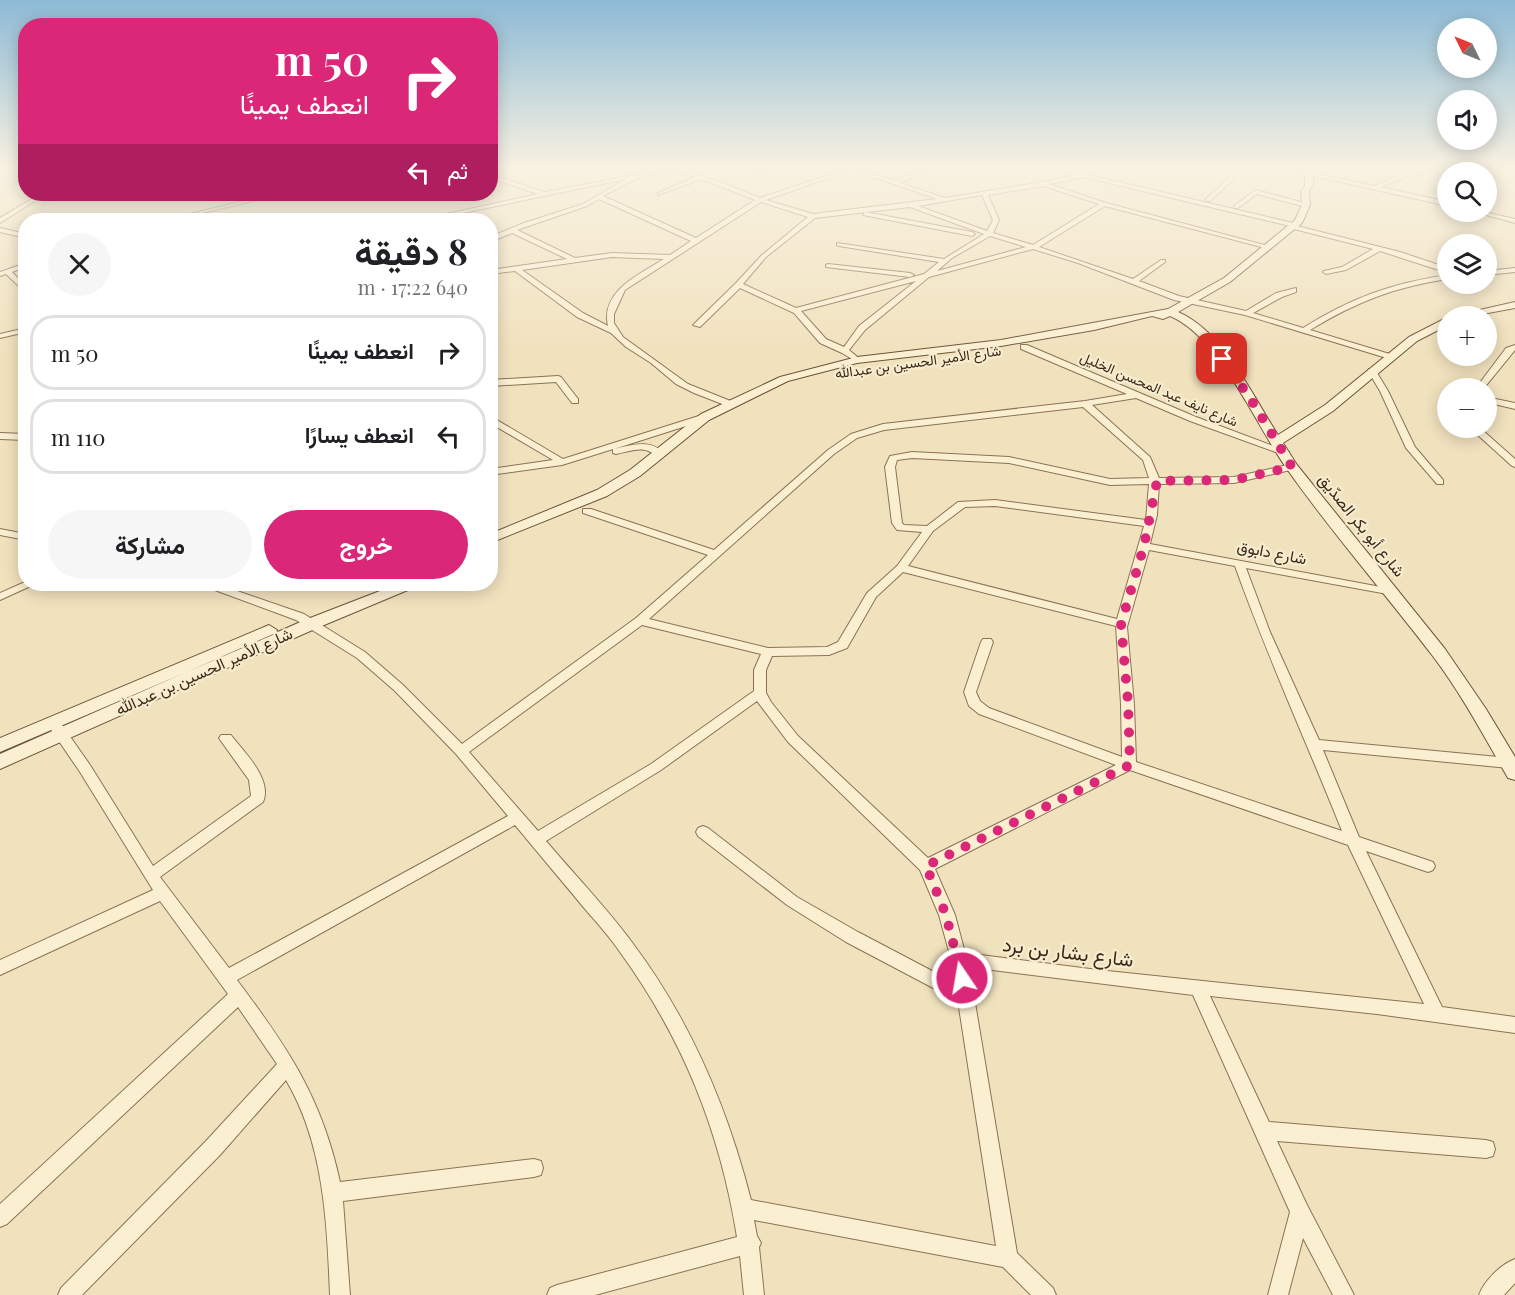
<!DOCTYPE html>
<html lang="ar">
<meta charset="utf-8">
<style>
body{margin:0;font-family:"Playfair Display",Vazirmatn,serif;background:#f6f6f6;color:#202124;direction:rtl;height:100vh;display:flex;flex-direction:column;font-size:22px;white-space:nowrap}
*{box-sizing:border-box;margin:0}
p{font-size:20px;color:#757577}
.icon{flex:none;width:33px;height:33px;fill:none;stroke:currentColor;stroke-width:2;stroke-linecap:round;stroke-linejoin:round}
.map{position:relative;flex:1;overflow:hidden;direction:ltr}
.details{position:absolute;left:18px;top:213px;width:480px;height:378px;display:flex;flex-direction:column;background:#fff;border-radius:24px;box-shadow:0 3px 15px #0003;direction:rtl}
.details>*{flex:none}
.guide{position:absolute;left:18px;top:18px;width:480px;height:183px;border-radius:24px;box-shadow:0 3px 15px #0003;direction:rtl;background:#db2777;color:#fff;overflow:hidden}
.needle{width:39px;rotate:313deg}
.controls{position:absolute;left:1437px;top:18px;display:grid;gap:12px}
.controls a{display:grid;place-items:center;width:60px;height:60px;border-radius:50%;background:#fff;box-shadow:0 3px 15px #0003;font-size:30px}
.pin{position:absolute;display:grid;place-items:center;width:51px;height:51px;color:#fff;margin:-26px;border-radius:12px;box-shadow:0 3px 9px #0006}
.me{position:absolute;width:66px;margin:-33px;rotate:348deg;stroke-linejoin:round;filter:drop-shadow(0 0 4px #0008)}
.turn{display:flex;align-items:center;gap:21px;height:126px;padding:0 30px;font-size:27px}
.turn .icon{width:78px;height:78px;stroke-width:2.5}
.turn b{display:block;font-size:42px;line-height:51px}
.then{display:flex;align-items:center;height:57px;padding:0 30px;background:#0003;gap:12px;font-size:22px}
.round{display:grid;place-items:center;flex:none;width:63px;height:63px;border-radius:32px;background:#f6f6f6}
.overview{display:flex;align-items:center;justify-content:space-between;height:102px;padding:0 30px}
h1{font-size:36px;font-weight:700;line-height:45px}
.button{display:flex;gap:12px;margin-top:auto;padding:12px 30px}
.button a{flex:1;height:69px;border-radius:36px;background:#db2777;color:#fff;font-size:24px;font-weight:700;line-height:69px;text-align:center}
.button a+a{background:#f6f6f6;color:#202124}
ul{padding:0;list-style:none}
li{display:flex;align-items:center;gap:18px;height:75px;margin:0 12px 9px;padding:0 18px;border:3px solid #e0e0e0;border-radius:24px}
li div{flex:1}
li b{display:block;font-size:22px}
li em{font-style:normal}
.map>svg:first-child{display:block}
</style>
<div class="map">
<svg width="1515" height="1295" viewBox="0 0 1515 1295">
<rect width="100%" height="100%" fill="#f1e2be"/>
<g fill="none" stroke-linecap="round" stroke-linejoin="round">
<defs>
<path id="street" d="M 661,170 C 696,170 728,185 760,198 L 844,170 L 851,170 L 766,200 L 813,214 L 937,199 L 853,170 L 861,170 L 895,181 L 920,170 L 927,170 L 900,183 L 945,198 L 1043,182 L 1075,175 L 1059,170 L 1068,170 L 1297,224 L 1297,226 L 1400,252 L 1448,268 L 1448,273 L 1380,251 L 1346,270 L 1326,274 L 1323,272 L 1324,271 L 1342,267 L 1373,249 L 1290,228 L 1290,226 L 1083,177 L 1049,184 L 1106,203 L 1272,247 L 1269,249 L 1105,206 L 1039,247 L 1133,279 L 1161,260 L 1165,260 L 1165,262 L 1139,281 L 1179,296 L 1246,311 L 1276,293 L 1296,288 L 1296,292 L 1282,297 L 1253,313 L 1303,328 C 1351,298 1392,283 1448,275 L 1448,279 C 1394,287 1356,302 1310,330 L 1393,355 L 1393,359 L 1390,359 L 1245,315 L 1174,300 L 1078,263 L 1033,249 L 929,277 L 865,330 L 849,350 L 861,360 L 857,362 L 842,353 L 820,343 L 794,313 L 740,288 L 700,327 L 693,325 L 736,283 L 762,255 L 808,217 L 761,202 L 625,290 L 614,314 L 614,323 L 623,337 L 688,384 L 733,402 L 733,406 L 730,407 L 694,393 L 676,384 L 651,363 L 626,347 L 611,333 L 577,317 L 515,271 L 490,274 L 490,270 L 567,259 L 512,233 L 490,242 L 490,237 L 524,223 L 583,204 L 626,179 L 429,220 L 419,220 L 538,194 L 490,178 L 490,174 L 545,192 ZM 672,171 L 695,177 L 658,193 L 658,195 L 702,179 L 755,200 L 696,238 L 603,196 L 641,176 ZM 1043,186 L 1099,204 L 1033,245 L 993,233 L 999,220 L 988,195 ZM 982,195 L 993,220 L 987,231 L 918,206 ZM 599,199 L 691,241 L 670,255 L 612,253 L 575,258 L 517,230 L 587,206 ZM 910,207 L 984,234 L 944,259 L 837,243 L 837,245 L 839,246 L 939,262 L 924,274 L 796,308 L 743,284 L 766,257 L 815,218 ZM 990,236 L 1026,247 L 937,271 L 952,258 ZM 612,257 L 664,259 C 640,274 600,291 608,326 L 583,313 L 522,270 ZM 916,281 L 859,326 L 844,347 L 826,339 L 801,311 Z
M 753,170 L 759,170 L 763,174 L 758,175 Z
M 1228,170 L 1234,170 L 1236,175 L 1233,180 L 1210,201 L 1206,201 L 1206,199 L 1229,178 L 1230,175 Z
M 1298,170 L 1375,186 L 1402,174 L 1417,172 L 1419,175 L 1405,177 L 1381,187 L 1448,202 L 1448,206 L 1300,173 Z
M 1430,170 L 1440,170 L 1450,172 L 1448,172 L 1448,175 Z
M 1466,170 L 1477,170 L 1484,172 L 1474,172 Z
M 1256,190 L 1308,204 L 1309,205 L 1306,207 L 1257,194 L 1238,208 L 1234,208 L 1234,206 Z
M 40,194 L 46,194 L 0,223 L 0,218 Z
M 273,194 L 281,194 L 174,220 L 165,220 Z
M 865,212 L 972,232 L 975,234 L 972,236 L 863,215 Z
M 1475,212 L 1484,212 L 1515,219 L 1515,223 Z
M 0,228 L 26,234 L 26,238 L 0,232 Z
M 26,263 L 26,267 L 12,272 L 26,286 L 26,293 L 6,274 L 0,276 L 0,272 Z
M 828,264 L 910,273 L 914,275 L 910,277 L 826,267 L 826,265 Z
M 1515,268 L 1515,272 L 1486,275 L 1486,271 Z
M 26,328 L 26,332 L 0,338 L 0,334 Z
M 1021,345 L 1027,345 L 1196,417 L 1289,452 L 1284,455 L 1281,454 L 1190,421 L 1136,398 L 1092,405 L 1150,457 L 1159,478 L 1234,477 L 1292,464 L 1297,467 L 1295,469 L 1234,483 L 1159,484 L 1157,515 L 1150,544 L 1397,590 L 1399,592 L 1397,594 L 1393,595 L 1246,568 L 1270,632 L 1319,740 L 1509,758 L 1515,762 L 1514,766 L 1509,768 L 1323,750 L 1359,837 L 1433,862 L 1435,866 L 1433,870 L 1428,872 L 1366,851 L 1442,1007 L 1515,1017 L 1515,1033 L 1377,1014 L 1210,996 L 1269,1122 L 1486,1140 L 1493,1142 L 1495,1149 L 1493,1156 L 1486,1158 L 1277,1141 L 1307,1205 L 1354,1295 L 1333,1295 L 1303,1238 L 1288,1295 L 1268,1295 L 1290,1212 L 1193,995 L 969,967 L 1017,1253 L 1053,1288 L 1056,1295 L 1031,1295 L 1003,1267 L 754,1220 L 757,1236 L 761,1243 L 759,1247 L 764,1295 L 744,1295 L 740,1256 L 595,1295 L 547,1295 L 550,1288 L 557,1285 L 737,1237 C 720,1131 683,1039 620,952 C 610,937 597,923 585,909 C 562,881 538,853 515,825 L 237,980 C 288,1048 322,1098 340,1182 L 534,1159 L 541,1161 L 543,1168 L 541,1175 L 534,1177 L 343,1201 L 350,1295 L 330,1295 C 327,1222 324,1144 286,1080 L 220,1155 L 82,1295 L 58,1295 L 61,1288 L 206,1141 L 277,1064 L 238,1007 L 7,1224 L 0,1227 L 0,1204 L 228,994 L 160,901 L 0,975 L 0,960 L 153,890 L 80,772 L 52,731 L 50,728 L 52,725 L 62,725 L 90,765 L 153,866 L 251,796 L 249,780 L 221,741 L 219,738 L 221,735 L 231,735 C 243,751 273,779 263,802 L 160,877 L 229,968 L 508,816 L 456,754 L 395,691 L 357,658 L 296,620 L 204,586 L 203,584 L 217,584 L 304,614 L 365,652 L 403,685 L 462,744 L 636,618 L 708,555 L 583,513 L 583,509 L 591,509 L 714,550 L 828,450 L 851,434 L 883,424 L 1085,401 L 1127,394 L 1021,349 ZM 1083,407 L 1143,460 L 1149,478 L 1110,479 L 1009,457 L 912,452 L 890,456 L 885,467 L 892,523 L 897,530 L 922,532 L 897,566 L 867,593 L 838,642 L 827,647 L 768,648 L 649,619 L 834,454 L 857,438 L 884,430 ZM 912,458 L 1009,463 L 1110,485 L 1149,484 L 1146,520 L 995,500 L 958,502 L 927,526 L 904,525 L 902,523 L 895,467 L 897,460 ZM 995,506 L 1144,526 L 1117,619 L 908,566 L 933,531 L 965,507 ZM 1149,550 L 1235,566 C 1267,656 1307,743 1342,831 L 1136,762 L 1134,704 L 1127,627 ZM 903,572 L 1116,626 L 1121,704 L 1122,757 L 989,708 L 980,701 L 976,692 L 993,642 L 991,639 L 983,639 L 981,642 L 964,692 L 969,706 L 979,714 L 1116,765 L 928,858 L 798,736 L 771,702 L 766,693 L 766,670 L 772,656 L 829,655 L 847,648 L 876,597 ZM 642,625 L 761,654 L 754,670 L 754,691 L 651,764 L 538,831 L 469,752 ZM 757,701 L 788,742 L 920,870 L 939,915 L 951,959 L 955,983 L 858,932 L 797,897 L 708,828 L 703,826 L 698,828 L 696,832 L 698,836 L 787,905 L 846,942 L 958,1001 L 996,1246 L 751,1200 C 727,1106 690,1019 631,941 C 605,906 574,874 546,841 L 661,770 ZM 1130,770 L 1348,845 L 1424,1004 L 1098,970 L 965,953 L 955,915 L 935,869 Z
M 1515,345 L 1515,350 L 1484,388 L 1476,388 L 1506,348 Z
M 1369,369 L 1376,371 L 1388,391 L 1415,447 L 1443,480 L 1443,484 L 1437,484 L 1406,448 L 1380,391 L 1368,371 Z
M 558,376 L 561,377 L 578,399 L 578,403 L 572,403 L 556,382 L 490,386 L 490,380 Z
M 1486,397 L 1515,403 L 1515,409 L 1486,402 Z
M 705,414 L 709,417 L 708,419 L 614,449 C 632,445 652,438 665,455 L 663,457 L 657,457 C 646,444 630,451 616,454 L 613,453 L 613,449 L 562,465 L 490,475 L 490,469 L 553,460 L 490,423 L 490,416 L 563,459 Z
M 1470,428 L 1480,428 L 1515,459 L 1515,467 L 1512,466 Z
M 0,433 L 26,434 L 26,440 L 0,439 Z
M 0,529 L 26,534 L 26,540 L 0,535 Z
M 25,582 L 26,584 L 35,584 L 0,600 L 0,593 Z
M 1515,1259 L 1515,1283 L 1504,1295 L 1479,1295 C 1484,1281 1501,1264 1515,1259 Z"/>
<path id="secondary" d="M 1305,170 L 1313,170 L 1313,186 L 1309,191 L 1310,205 L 1302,223 L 1230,282 L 1178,312 C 1223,331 1252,395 1278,435 L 1325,405 L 1409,337 L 1448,317 L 1448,325 L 1417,341 L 1333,411 L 1283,443 L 1297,465 L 1445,649 L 1486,709 L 1515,757 L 1515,780 L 1508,778 C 1484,736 1461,693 1432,655 C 1384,592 1332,533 1287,469 C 1255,424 1220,337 1170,316 L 1163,319 L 1152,316 L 1094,330 L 1001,346 L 857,363 L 788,381 L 709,420 L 640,476 L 607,496 L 490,543 L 490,534 L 597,490 L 630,470 L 701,414 L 780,377 L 857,357 L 1001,340 L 1168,309 L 1224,278 L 1295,220 L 1302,205 L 1301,191 L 1305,186 Z
M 1515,302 L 1515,308 L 1472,316 L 1453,316 Z
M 398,584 L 418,584 L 415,587 L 317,628 L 0,769 L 0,754 L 305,620 Z
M 269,625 L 277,630 L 275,634 L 0,752 L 0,738 Z"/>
</defs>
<!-- street casing -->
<use href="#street" stroke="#8b7255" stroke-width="2"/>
<!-- secondary casing -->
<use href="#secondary" stroke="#6d5339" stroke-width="2"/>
<!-- street -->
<use href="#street" fill="#fbefd2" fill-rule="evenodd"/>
<!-- secondary -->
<use href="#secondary" fill="#fbefd2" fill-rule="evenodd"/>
</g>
<!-- sky -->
<linearGradient id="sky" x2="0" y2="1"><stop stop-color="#8cbad5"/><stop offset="0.48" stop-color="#f9f2e2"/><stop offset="1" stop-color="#f9f2e2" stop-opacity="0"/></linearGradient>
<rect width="1515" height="351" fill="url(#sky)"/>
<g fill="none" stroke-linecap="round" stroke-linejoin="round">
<!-- route -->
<path stroke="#db2777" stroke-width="10" stroke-dasharray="0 18" d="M 962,978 L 946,915 L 926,866 L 1130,765 L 1128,702 L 1121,624 L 1144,546 L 1157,481 L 1234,480 L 1292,467 L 1250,398 L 1222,359"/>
</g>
<g text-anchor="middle" stroke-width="4.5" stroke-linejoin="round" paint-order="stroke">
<!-- far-street labels -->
<g font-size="14" fill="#392a1b" stroke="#f8ecce">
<text transform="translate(918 362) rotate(-8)" y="5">شارع الأمير الحسين بن عبدالله</text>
<text transform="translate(1159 389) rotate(23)" y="5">شارع نايف عبد المحسن الخليل</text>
</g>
<!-- street labels -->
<g font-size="16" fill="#392a1b" stroke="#f8ecce">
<text transform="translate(1362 525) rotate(51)" y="6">شارع أبو بكر الصدّيق</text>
<text transform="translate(1272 552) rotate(11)" y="6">شارع دابوق</text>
<text transform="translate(204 671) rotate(-24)" y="6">شارع الأمير الحسين بن عبدالله</text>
</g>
<!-- near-street labels -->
<g font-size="20" fill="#392a1b" stroke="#f8ecce">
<text transform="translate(1068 952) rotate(7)" y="7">شارع بشار بن برد</text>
</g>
</g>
</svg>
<div class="controls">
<a><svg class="needle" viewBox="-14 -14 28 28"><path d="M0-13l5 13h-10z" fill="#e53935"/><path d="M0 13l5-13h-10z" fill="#757577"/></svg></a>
<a><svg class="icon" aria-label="sound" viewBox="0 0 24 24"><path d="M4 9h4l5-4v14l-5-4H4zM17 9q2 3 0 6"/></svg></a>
<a><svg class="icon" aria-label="search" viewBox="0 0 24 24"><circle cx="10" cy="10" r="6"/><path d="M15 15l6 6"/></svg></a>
<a><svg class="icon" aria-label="layers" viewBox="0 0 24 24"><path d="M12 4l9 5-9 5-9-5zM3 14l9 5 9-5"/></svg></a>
<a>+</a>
<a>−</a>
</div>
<div class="pin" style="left:1222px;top:359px;background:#d93025"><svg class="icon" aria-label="arrive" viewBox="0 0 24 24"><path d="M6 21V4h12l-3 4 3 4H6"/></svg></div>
<svg class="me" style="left:962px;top:978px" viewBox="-20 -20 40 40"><circle r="17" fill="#db2777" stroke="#fff" stroke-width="3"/><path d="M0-11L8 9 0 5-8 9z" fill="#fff"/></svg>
<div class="guide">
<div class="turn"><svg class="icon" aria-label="right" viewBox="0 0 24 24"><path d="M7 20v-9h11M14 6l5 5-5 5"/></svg><div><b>50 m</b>انعطف يمينًا</div></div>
<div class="then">ثم<svg class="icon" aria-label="left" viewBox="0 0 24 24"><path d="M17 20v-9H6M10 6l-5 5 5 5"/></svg></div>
</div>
<section class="details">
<div class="overview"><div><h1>8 دقيقة</h1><p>640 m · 17:22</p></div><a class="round"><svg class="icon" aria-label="close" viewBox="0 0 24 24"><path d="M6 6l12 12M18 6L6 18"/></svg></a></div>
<ul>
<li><svg class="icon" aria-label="right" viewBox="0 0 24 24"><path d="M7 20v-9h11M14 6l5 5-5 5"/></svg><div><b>انعطف يمينًا</b></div><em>50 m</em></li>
<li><svg class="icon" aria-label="left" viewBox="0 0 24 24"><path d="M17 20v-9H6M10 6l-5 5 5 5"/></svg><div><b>انعطف يسارًا</b></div><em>110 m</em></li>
</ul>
<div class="button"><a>خروج</a><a>مشاركة</a></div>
</section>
</div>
